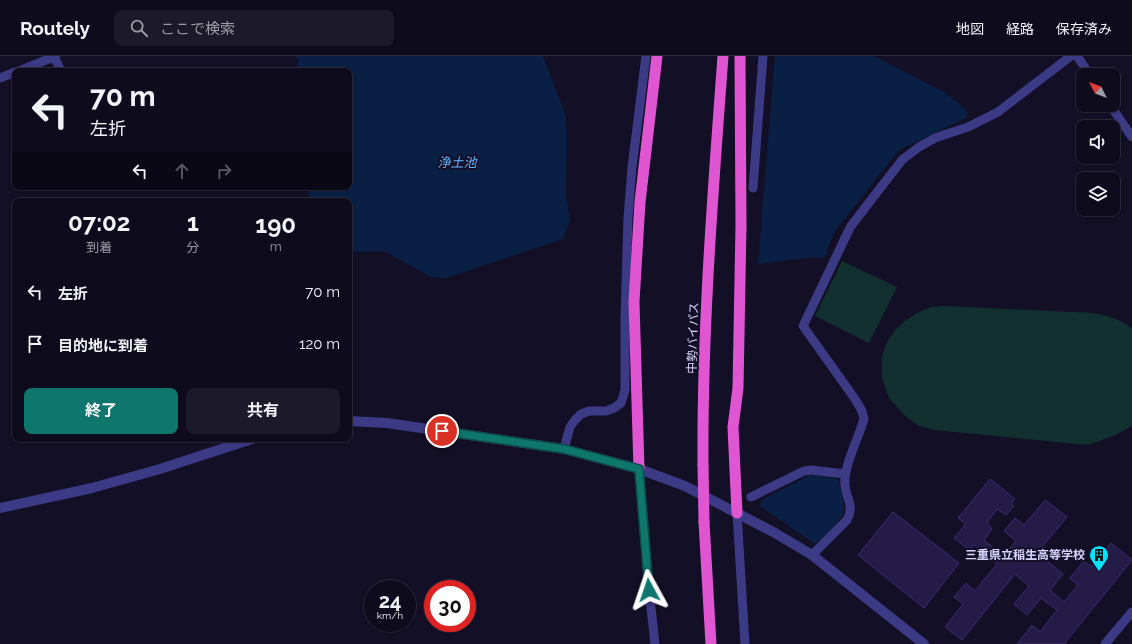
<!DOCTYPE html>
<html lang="ja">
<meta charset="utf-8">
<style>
body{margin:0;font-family:Raleway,"Noto Sans JP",sans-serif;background:#1c1929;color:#f1f3f6;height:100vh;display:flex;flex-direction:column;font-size:15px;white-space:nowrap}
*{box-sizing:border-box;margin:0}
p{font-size:13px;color:#9b9ba3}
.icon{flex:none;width:22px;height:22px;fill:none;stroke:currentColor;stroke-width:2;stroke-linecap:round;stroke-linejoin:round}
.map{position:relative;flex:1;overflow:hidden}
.sheet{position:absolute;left:12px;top:142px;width:340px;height:244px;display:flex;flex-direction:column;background:#0e0b1c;border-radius:8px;box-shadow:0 1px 3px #0004,0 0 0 1px #2e2b3b}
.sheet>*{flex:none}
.guide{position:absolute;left:12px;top:12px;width:340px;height:122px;border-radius:8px;box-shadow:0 1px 3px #0004,0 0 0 1px #2e2b3b;background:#0e0b1c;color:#f1f3f6;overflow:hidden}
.needle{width:26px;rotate:312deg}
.buttons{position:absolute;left:1076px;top:12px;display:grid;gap:8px}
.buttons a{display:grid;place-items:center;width:44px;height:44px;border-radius:8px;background:#0e0b1c;box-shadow:0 1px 3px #0004,0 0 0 1px #2e2b3b;font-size:20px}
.speed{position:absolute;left:364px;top:524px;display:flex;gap:8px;font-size:20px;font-weight:700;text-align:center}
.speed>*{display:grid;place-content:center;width:52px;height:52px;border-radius:50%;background:#0e0b1c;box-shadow:0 1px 3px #0004,0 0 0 1px #2e2b3b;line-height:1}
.speed small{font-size:10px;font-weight:400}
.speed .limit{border:6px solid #d22;background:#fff;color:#111}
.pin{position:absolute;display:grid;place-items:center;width:34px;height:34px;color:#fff;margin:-17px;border:2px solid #fff;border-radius:50%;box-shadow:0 1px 4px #0007}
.me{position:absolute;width:44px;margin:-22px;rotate:355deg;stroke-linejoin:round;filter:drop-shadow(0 0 3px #0008)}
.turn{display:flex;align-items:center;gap:14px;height:84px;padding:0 12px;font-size:18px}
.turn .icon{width:52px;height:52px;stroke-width:2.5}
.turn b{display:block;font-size:28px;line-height:34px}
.lanes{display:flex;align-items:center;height:38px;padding:0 12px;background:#0003;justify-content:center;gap:20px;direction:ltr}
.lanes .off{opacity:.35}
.eta{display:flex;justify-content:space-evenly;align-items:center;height:68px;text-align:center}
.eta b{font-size:24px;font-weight:700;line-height:28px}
.primary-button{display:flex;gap:8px;margin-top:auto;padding:8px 12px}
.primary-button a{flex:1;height:46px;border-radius:8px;background:#0f766e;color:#fff;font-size:16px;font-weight:700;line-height:46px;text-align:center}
.primary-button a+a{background:#1c1929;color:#f1f3f6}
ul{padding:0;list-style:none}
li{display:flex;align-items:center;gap:12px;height:52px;padding:0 12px}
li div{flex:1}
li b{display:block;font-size:15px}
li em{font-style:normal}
header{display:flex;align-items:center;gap:24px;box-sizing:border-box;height:56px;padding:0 20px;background:#0e0b1c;border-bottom:1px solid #2e2b3b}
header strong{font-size:19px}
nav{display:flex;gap:22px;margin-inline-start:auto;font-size:14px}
.search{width:280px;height:36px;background:#1c1929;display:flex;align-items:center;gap:10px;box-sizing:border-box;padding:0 14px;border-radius:8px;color:#9b9ba3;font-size:15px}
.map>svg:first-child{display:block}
</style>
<header>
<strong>Routely</strong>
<div class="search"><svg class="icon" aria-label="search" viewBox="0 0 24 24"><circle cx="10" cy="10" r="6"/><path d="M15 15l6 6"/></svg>ここで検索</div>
<nav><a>地図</a><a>経路</a><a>保存済み</a></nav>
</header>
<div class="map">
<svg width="1132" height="588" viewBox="0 0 1132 588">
<rect width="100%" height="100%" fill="#130f26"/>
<!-- green -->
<path fill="#12302f" d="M 842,205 L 897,231 L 869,287 L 815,260 Z
M 946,250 L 1094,257 C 1108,260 1121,263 1132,273 L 1132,369 L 1127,373 L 1113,380 L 1088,389 L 935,374 L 919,370 L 904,359 L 889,342 L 882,321 L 882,300 L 887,286 L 895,274 L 905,265 L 917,257 L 931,251 Z"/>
<!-- water -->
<path fill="#0a1f44" d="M 296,0 L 543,0 L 566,60 L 567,84 L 566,139 L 570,163 L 563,183 L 446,222 L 431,221 L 384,195 L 349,196 L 349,145 L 311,145 L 306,131 L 349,131 L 349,15 L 297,15 L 298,4 Z
M 775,0 L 874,0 L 944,36 L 956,45 L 968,57 L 966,62 L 899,94 L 835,175 L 824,202 L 814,201 L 758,208 Z
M 810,419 L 821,420 L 838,423 C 840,432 844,442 844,451 C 844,465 824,480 815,488 L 760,450 L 761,444 Z"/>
<!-- building -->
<path fill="#241b47" stroke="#3b2d73" d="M 990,423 L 1015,443 L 1011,448 L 1014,450 L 1006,459 L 997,453 L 987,467 L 992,473 L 984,484 L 1003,500 L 1016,485 L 1004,475 L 1015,462 L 1024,469 L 1045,444 L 1067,461 L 1037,497 L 1063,518 L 1050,534 L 1064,546 L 1078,529 L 1070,522 L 1084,505 L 1092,511 L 1111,487 L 1132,504 L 1064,588 L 1017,588 L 1032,569 L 1040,576 L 1057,554 L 1041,542 L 1027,559 L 1014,548 L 1029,530 L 1015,518 L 962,584 L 945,571 L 963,548 L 954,541 L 966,527 L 975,535 L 997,508 L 974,489 L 969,494 L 954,482 L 966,468 L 958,462 Z
M 893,456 L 959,507 L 924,552 L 858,499 Z"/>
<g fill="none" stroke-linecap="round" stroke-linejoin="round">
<!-- minor -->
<path stroke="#3d3a85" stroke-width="9" d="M 1077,0 L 1090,19
M 54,1 L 61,15
M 19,15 L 56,0
M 0,22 L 15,16
M 1110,49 L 1132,81
M 753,132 L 763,0
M 564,393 L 570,371 L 575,364 L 581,358 L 589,355 L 606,355 L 614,352 L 621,347 L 625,334 L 625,262 L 628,162 L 632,111 L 646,0
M 639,413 L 649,534 L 655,588
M 751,441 L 804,415 L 811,414 L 845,418
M 737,457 L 745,588
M 812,499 L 847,464 C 855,449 846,443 845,429 C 843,411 859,381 864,363 L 862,355 L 855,343 L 803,270 L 846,180 L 851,170 L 902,104 L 919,91 L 935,82 L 968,71 L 998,56 L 1071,0
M 1105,588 L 1132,556"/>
<!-- tertiary -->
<path stroke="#3d3a85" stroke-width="10" d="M 349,365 L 387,367 L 564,393 L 639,413 L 685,430 L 775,477 L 812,499 L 924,588
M 0,452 L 92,432 L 160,413 L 252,383"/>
<!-- trunk -->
<path stroke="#e055d1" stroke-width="11" d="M 703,409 C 702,272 713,136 723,0
M 639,413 L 634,246 L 640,146 L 657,0
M 737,457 L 733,371 L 738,332 L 741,169 L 740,0
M 704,466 L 711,588"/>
<!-- trunk-bridge -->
<path stroke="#e055d1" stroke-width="11" d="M 703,409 L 704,466"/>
</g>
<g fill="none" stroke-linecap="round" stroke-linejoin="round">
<defs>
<path id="route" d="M 442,375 L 564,393 L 639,413 L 649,534"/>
</defs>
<!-- route casing -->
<use href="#route" stroke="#0a4d48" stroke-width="10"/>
<!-- route -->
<use href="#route" stroke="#0f766e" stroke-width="7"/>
</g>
<!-- icons -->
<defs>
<symbol id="building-pin" viewBox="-11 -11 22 30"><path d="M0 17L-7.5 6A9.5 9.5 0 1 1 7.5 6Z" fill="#00e5ff" stroke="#130f26"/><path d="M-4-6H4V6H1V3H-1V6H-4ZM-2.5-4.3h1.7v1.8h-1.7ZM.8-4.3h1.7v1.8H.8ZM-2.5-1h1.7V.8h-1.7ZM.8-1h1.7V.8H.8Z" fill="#111"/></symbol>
</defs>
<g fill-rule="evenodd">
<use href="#building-pin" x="1088" y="488" width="22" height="30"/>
</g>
<g text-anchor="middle" stroke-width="4" stroke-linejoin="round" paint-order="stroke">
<!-- street labels -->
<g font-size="12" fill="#d9d4ff" stroke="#130f26">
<text transform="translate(693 282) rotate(-88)" y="4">中勢バイパス</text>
</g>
<!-- poi labels -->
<g font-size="12" font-weight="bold" fill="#d9d4ff" stroke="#130f26" text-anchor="end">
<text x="1085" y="503">三重県立稲生高等学校</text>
</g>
<!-- water labels -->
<g font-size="13" font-style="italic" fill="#62b6ff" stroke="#130f26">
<text x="457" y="111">浄土池</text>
</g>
</g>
</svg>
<div class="buttons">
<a><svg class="needle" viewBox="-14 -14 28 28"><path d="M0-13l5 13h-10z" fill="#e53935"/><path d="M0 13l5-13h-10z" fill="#9b9ba3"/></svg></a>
<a><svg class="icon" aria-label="sound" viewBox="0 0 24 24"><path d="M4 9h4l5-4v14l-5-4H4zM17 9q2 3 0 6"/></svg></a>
<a><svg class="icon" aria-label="layers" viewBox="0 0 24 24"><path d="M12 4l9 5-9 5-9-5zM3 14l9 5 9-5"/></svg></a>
</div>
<div class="speed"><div>24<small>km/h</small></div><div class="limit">30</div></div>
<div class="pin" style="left:442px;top:375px;background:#d93025"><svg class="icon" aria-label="arrive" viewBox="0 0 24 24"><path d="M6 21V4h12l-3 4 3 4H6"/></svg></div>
<svg class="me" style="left:649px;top:534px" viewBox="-20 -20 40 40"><path d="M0-17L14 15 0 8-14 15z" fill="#0f766e" stroke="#fff" stroke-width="4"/></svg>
<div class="guide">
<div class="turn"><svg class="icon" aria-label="left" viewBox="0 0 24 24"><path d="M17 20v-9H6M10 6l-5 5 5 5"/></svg><div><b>70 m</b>左折</div></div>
<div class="lanes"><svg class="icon" aria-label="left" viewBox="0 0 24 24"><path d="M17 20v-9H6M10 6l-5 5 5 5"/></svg><svg class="icon off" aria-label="ahead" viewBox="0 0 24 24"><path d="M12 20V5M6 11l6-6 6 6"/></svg><svg class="icon off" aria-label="right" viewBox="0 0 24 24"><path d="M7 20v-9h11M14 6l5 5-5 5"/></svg></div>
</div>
<section class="sheet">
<div class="eta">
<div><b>07:02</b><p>到着</p></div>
<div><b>1</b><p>分</p></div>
<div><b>190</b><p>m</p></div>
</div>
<ul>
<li><svg class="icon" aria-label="left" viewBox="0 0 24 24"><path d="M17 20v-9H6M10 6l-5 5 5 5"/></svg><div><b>左折</b></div><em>70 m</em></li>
<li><svg class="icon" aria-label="arrive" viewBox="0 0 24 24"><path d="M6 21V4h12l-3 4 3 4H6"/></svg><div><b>目的地に到着</b></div><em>120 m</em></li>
</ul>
<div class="primary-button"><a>終了</a><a>共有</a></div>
</section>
</div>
